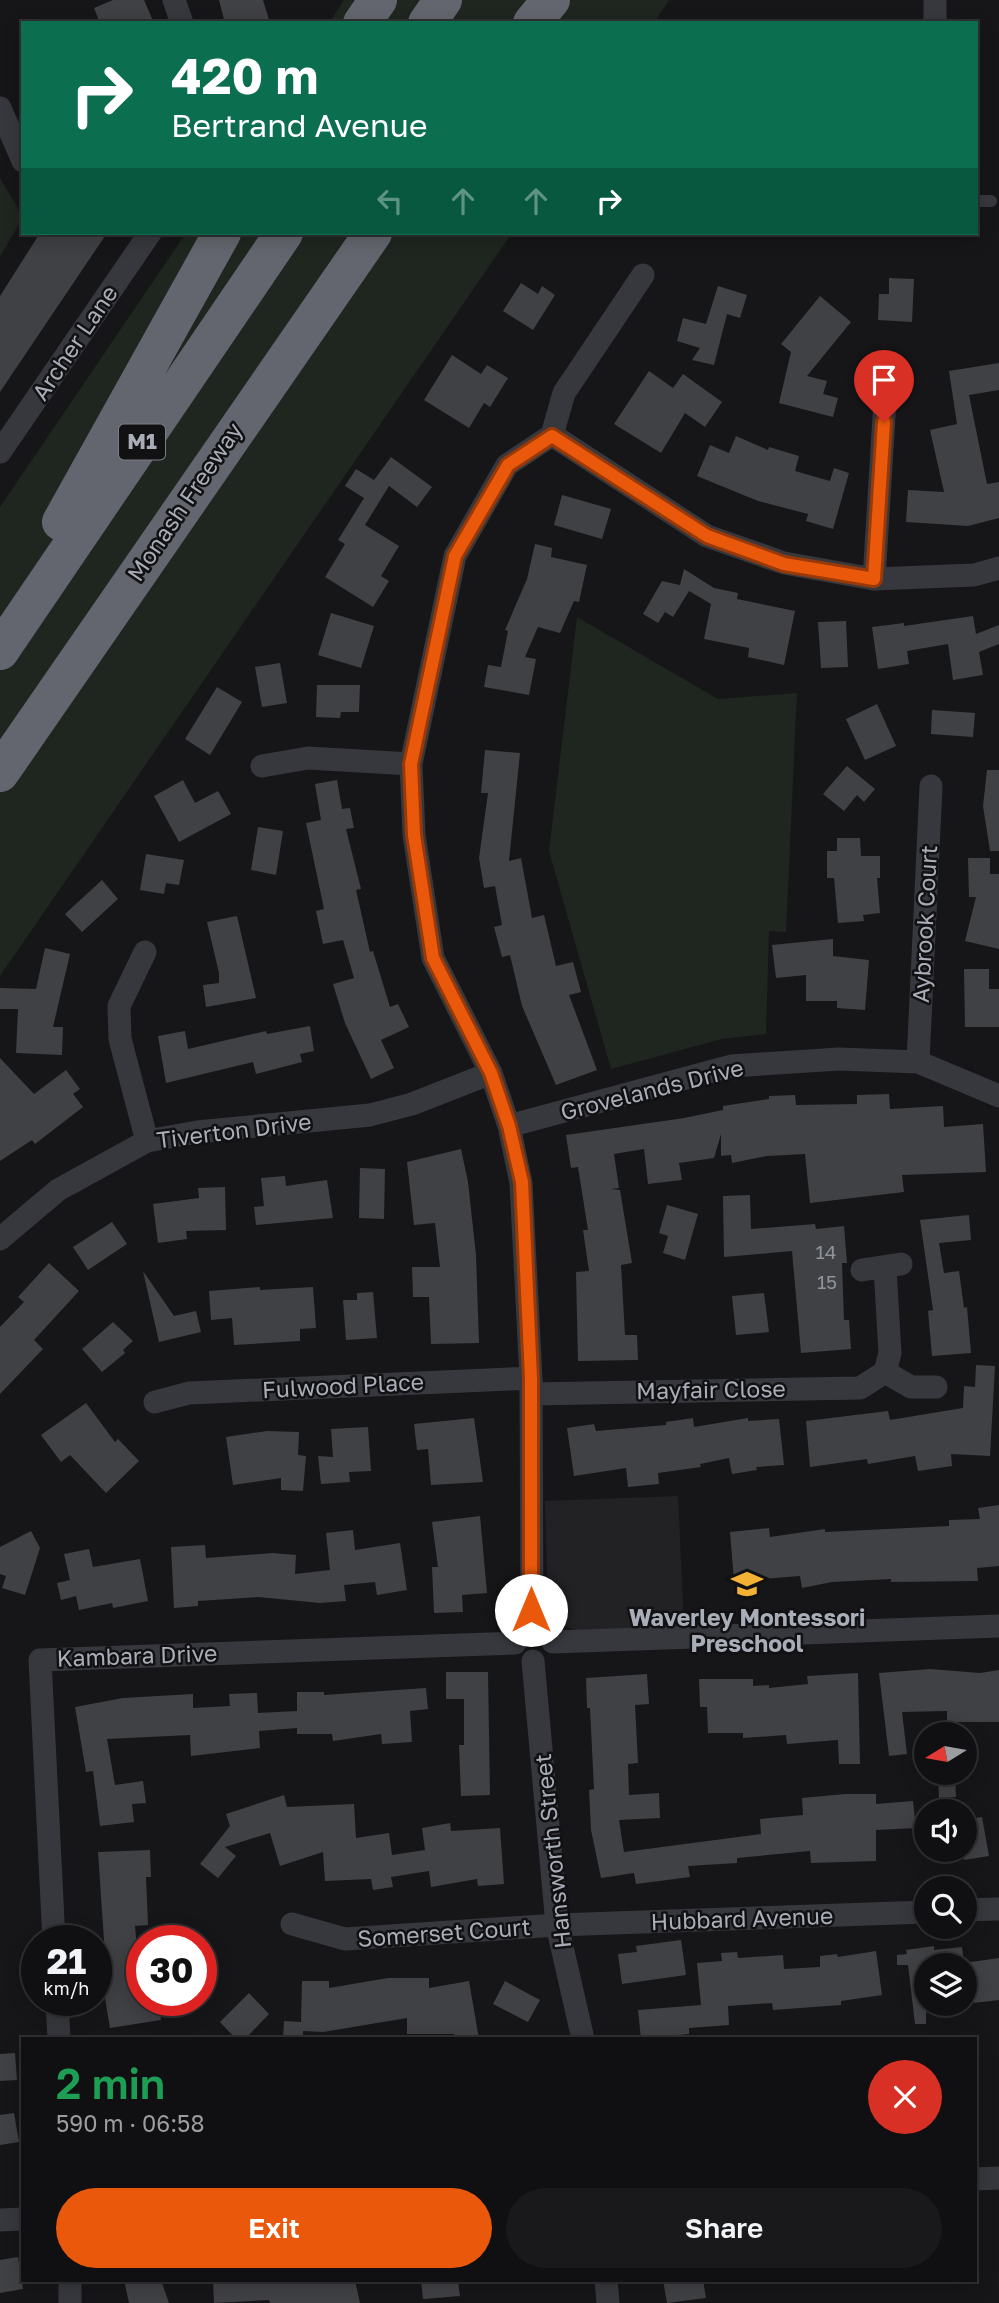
<!DOCTYPE html>
<meta charset="utf-8">
<style>
body{margin:0;font-family:"Golos Text",sans-serif;background:#19191b;color:#f1f3f6;height:100vh;display:flex;flex-direction:column;font-size:26px;white-space:nowrap}
*{box-sizing:border-box;margin:0}
p{font-size:23px;color:#9c9d9f}
.icon{flex:none;width:38px;height:38px;fill:none;stroke:currentColor;stroke-width:2;stroke-linecap:round;stroke-linejoin:round}
.map{position:relative;flex:1;overflow:hidden}
.drawer{position:absolute;left:21px;top:2037px;width:956px;height:245px;display:flex;flex-direction:column;background:#101012;border-radius:0px;box-shadow:0 4px 18px #0003,0 0 0 2px #303032}
.drawer>*{flex:none}
.banner{position:absolute;left:21px;top:21px;width:957px;height:214px;border-radius:0px;box-shadow:0 4px 18px #0003,0 0 0 2px #303032;background:#0b6e4f;color:#fff;overflow:hidden}
.needle{width:46px;rotate:259deg}
.tools{position:absolute;left:914px;top:1722px;display:grid;gap:14px}
.tools a{display:grid;place-items:center;width:63px;height:63px;border-radius:50%;background:#101012;box-shadow:0 4px 18px #0003,0 0 0 2px #303032;font-size:35px}
.speed{position:absolute;left:21px;top:1925px;display:flex;gap:14px;font-size:35px;font-weight:700;text-align:center}
.speed>*{display:grid;place-content:center;width:91px;height:91px;border-radius:50%;background:#101012;box-shadow:0 4px 18px #0003,0 0 0 2px #303032;line-height:1}
.speed small{font-size:18px;font-weight:400}
.speed .limit{border:10px solid #d22;background:#fff;color:#111}
.pin{position:absolute;display:grid;place-items:center;width:60px;height:60px;color:#fff;margin:-72px -30px;border-radius:50% 50% 50% 0;rotate:-45deg;box-shadow:0 0 7px #0007}
.pin .icon{rotate:45deg}
.me{position:absolute;width:77px;margin:-38px;rotate:0deg;stroke-linejoin:round;filter:drop-shadow(0 0 5px #0008)}
.turn{display:flex;align-items:center;gap:24px;height:147px;padding:0 35px;font-size:32px}
.turn .icon{width:91px;height:91px;stroke-width:2.5}
.turn b{display:block;font-size:49px;line-height:60px}
.lanes{display:flex;align-items:center;height:66px;padding:0 35px;background:#0003;justify-content:center;gap:35px;direction:ltr}
.lanes .off{opacity:.35}
.round{display:grid;place-items:center;flex:none;width:74px;height:74px;border-radius:37px;background:#19191b}
.head{display:flex;align-items:center;justify-content:space-between;height:119px;padding:0 35px}
h1{font-size:42px;font-weight:600;line-height:52px;color:#1e9e55}
.primary-button{display:flex;gap:14px;margin-top:auto;padding:14px 35px}
.primary-button a{flex:1;height:80px;border-radius:42px;background:#ea580c;color:#fff;font-size:28px;font-weight:600;line-height:80px;text-align:center}
.primary-button a+a{background:#19191b;color:#f1f3f6}
.map>svg:first-child{display:block}
</style>
<div class="map">
<svg width="999" height="2303" viewBox="0 0 999 2303">
<rect width="100%" height="100%" fill="#161618"/>
<!-- built -->
<path fill="#222225" d="M 678,1496 L 684,1626 L 576,1630 L 555,1623 L 548,1610 L 545,1501 Z"/>
<!-- green -->
<path fill="#1e261f" d="M 344,0 L 669,0 L 654,23 L 329,23 Z
M 0,178 L 23,217 L 0,257 Z
M 186,233 L 512,233 L 0,976 L 0,507 Z
M 577,617 L 718,699 L 797,693 L 786,932 L 769,931 L 766,1034 L 722,1039 L 611,1069 L 549,851 Z"/>
<!-- building -->
<path fill="#404145" d="M 113,0 L 144,0 L 154,23 L 100,23 L 94,8 Z
M 219,0 L 263,0 L 270,23 L 225,23 Z
M 40,233 L 107,233 L 0,392 L 0,296 Z
M 889,278 L 914,279 L 912,322 L 878,320 L 879,294 L 889,294 Z
M 521,283 L 538,294 L 542,286 L 555,295 L 533,330 L 503,311 Z
M 718,286 L 747,295 L 740,318 L 727,314 L 714,365 L 692,360 L 700,348 L 677,341 L 683,318 L 706,324 Z
M 820,296 L 851,322 L 807,376 L 827,381 L 823,394 L 838,398 L 833,417 L 779,403 L 791,352 L 781,344 Z
M 452,355 L 481,374 L 487,365 L 508,378 L 490,407 L 484,403 L 469,428 L 424,400 Z
M 999,363 L 999,390 L 969,395 L 987,484 L 999,482 L 999,518 L 968,526 L 906,522 L 908,490 L 944,492 L 930,430 L 957,424 L 949,371 Z
M 649,371 L 673,388 L 683,374 L 722,402 L 705,427 L 685,413 L 661,453 L 614,424 Z
M 736,436 L 768,450 L 769,447 L 799,456 L 795,471 L 830,481 L 834,468 L 849,473 L 833,529 L 806,521 L 808,514 L 758,501 L 697,476 L 710,445 L 729,453 Z
M 391,457 L 432,487 L 417,507 L 389,486 L 365,525 L 399,546 L 381,576 L 389,581 L 373,607 L 325,577 L 345,544 L 338,540 L 364,498 L 345,486 L 356,469 L 374,480 Z
M 562,495 L 611,509 L 602,539 L 554,525 Z
M 535,544 L 552,548 L 551,557 L 587,565 L 579,602 L 574,601 L 560,633 L 538,627 L 525,657 L 536,659 L 529,695 L 484,687 L 488,665 L 501,667 L 508,631 L 505,630 L 527,579 Z
M 684,569 L 714,588 L 738,593 L 737,599 L 795,611 L 784,665 L 748,657 L 749,648 L 704,639 L 711,604 L 689,591 L 673,617 L 665,612 L 658,623 L 643,614 L 662,581 L 680,585 Z
M 331,613 L 374,626 L 361,668 L 318,655 Z
M 973,616 L 976,634 L 999,625 L 999,644 L 979,652 L 983,675 L 953,680 L 948,644 L 907,651 L 909,664 L 878,669 L 872,627 L 904,623 L 904,626 Z
M 846,621 L 848,667 L 821,668 L 818,622 Z
M 280,663 L 287,703 L 262,707 L 255,667 Z
M 317,685 L 360,685 L 359,712 L 341,712 L 340,718 L 316,717 Z
M 217,687 L 242,702 L 210,755 L 185,739 Z
M 877,704 L 896,746 L 865,760 L 846,719 Z
M 932,710 L 975,713 L 973,737 L 931,734 Z
M 485,750 L 520,753 L 509,861 L 521,858 L 532,918 L 544,915 L 556,966 L 573,962 L 581,992 L 569,995 L 597,1070 L 556,1085 L 522,1006 L 510,955 L 502,957 L 494,927 L 502,925 L 495,886 L 484,888 L 479,858 L 488,793 L 481,793 Z
M 847,766 L 875,789 L 864,802 L 857,795 L 844,811 L 823,794 Z
M 987,770 L 999,770 L 999,851 L 990,851 L 983,806 Z
M 183,780 L 195,803 L 218,791 L 231,814 L 179,842 L 154,796 Z
M 337,780 L 342,809 L 350,808 L 354,828 L 346,829 L 361,889 L 356,890 L 370,952 L 373,951 L 390,1007 L 398,1004 L 409,1027 L 381,1040 L 394,1068 L 371,1079 L 345,1023 L 333,984 L 354,978 L 343,940 L 323,944 L 316,911 L 324,909 L 306,823 L 321,820 L 315,784 Z
M 258,827 L 283,831 L 276,875 L 251,870 Z
M 837,838 L 860,838 L 861,856 L 880,856 L 880,878 L 877,878 L 880,913 L 863,915 L 864,921 L 838,923 L 834,878 L 827,878 L 827,851 L 837,851 Z
M 146,854 L 184,860 L 179,885 L 166,883 L 164,894 L 140,890 Z
M 968,858 L 990,858 L 990,874 L 999,874 L 999,949 L 965,941 L 976,897 L 969,897 Z
M 102,880 L 118,899 L 82,932 L 65,914 Z
M 237,916 L 256,998 L 206,1007 L 203,985 L 219,983 L 219,973 L 207,922 Z
M 833,939 L 833,956 L 869,960 L 865,1010 L 837,1008 L 837,1001 L 806,1001 L 806,975 L 776,978 L 772,945 Z
M 45,948 L 70,954 L 53,1027 L 63,1027 L 62,1055 L 16,1053 L 18,1009 L 0,1009 L 0,988 L 36,989 Z
M 964,969 L 989,969 L 989,989 L 999,989 L 999,1027 L 965,1027 Z
M 310,1026 L 314,1051 L 300,1054 L 302,1062 L 256,1074 L 253,1062 L 166,1083 L 158,1036 L 185,1031 L 188,1049 L 266,1031 L 267,1034 Z
M 0,1058 L 34,1094 L 66,1070 L 80,1089 L 73,1094 L 83,1107 L 35,1144 L 32,1140 L 0,1161 Z
M 889,1094 L 890,1109 L 943,1106 L 944,1127 L 983,1124 L 986,1172 L 902,1175 L 904,1192 L 810,1203 L 805,1154 L 767,1156 L 732,1163 L 731,1155 L 721,1156 L 721,1134 L 714,1158 L 679,1163 L 682,1180 L 648,1184 L 644,1149 L 614,1154 L 619,1188 L 611,1189 L 620,1190 L 632,1263 L 621,1265 L 625,1335 L 637,1335 L 638,1360 L 578,1361 L 576,1272 L 589,1271 L 583,1230 L 588,1230 L 578,1167 L 571,1168 L 566,1135 L 684,1118 L 723,1110 L 723,1106 L 769,1099 L 769,1096 L 795,1095 L 796,1105 L 857,1104 L 857,1095 Z
M 461,1149 L 468,1182 L 476,1255 L 479,1343 L 431,1344 L 429,1297 L 413,1297 L 412,1267 L 440,1267 L 435,1223 L 414,1225 L 407,1162 Z
M 360,1168 L 385,1169 L 384,1219 L 359,1218 Z
M 285,1176 L 286,1186 L 327,1180 L 333,1218 L 256,1225 L 254,1207 L 264,1206 L 261,1178 Z
M 225,1187 L 226,1230 L 186,1231 L 187,1239 L 158,1243 L 153,1204 L 199,1198 L 198,1188 Z
M 750,1195 L 751,1229 L 815,1224 L 816,1229 L 844,1226 L 847,1263 L 842,1263 L 844,1320 L 849,1320 L 851,1349 L 801,1353 L 792,1251 L 724,1257 L 723,1196 Z
M 667,1205 L 698,1214 L 685,1260 L 663,1253 L 668,1236 L 659,1233 Z
M 969,1215 L 971,1240 L 939,1243 L 944,1273 L 959,1271 L 964,1308 L 967,1307 L 971,1353 L 932,1356 L 928,1311 L 933,1310 L 920,1220 Z
M 112,1222 L 127,1244 L 88,1270 L 73,1247 Z
M 49,1263 L 79,1291 L 34,1340 L 43,1349 L 0,1394 L 0,1327 L 24,1302 L 18,1297 Z
M 143,1271 L 174,1316 L 196,1311 L 201,1332 L 159,1342 Z
M 260,1287 L 260,1290 L 313,1287 L 316,1328 L 300,1329 L 300,1341 L 234,1345 L 232,1318 L 211,1320 L 209,1291 Z
M 373,1292 L 377,1338 L 346,1340 L 343,1300 L 357,1300 L 357,1293 Z
M 764,1293 L 769,1332 L 736,1335 L 732,1296 Z
M 113,1322 L 133,1341 L 123,1350 L 125,1353 L 102,1372 L 82,1349 Z
M 976,1365 L 995,1366 L 990,1456 L 951,1454 L 952,1466 L 918,1471 L 915,1456 L 868,1464 L 867,1459 L 810,1467 L 806,1421 L 888,1411 L 890,1420 L 963,1408 L 964,1386 L 975,1387 Z
M 86,1403 L 115,1442 L 118,1439 L 139,1461 L 106,1493 L 70,1455 L 61,1462 L 41,1435 Z
M 474,1418 L 483,1482 L 431,1485 L 428,1449 L 417,1450 L 414,1424 Z
M 693,1418 L 694,1427 L 748,1418 L 748,1421 L 779,1419 L 784,1465 L 756,1467 L 757,1470 L 732,1474 L 729,1458 L 700,1464 L 701,1467 L 658,1473 L 659,1484 L 628,1487 L 626,1468 L 574,1476 L 567,1428 L 594,1424 L 596,1431 L 666,1425 L 666,1422 Z
M 368,1427 L 371,1471 L 349,1472 L 350,1482 L 321,1484 L 318,1456 L 333,1457 L 331,1429 Z
M 267,1431 L 299,1432 L 298,1455 L 306,1456 L 303,1491 L 281,1490 L 281,1478 L 233,1485 L 226,1437 Z
M 999,1505 L 999,1566 L 977,1568 L 978,1581 L 891,1582 L 891,1579 L 832,1582 L 802,1588 L 800,1576 L 734,1581 L 730,1532 L 769,1528 L 770,1537 L 825,1529 L 825,1532 L 949,1526 L 949,1520 L 980,1519 L 978,1508 Z
M 480,1516 L 487,1593 L 462,1595 L 463,1612 L 434,1613 L 432,1567 L 438,1567 L 432,1522 Z
M 353,1530 L 355,1550 L 400,1543 L 407,1590 L 377,1595 L 375,1582 L 344,1585 L 346,1601 L 320,1603 L 258,1597 L 198,1601 L 198,1606 L 174,1608 L 171,1547 L 205,1545 L 206,1558 L 273,1553 L 296,1555 L 295,1574 L 330,1570 L 326,1533 Z
M 31,1531 L 40,1548 L 25,1595 L 2,1588 L 6,1576 L 0,1574 L 0,1547 Z
M 89,1549 L 93,1567 L 140,1559 L 148,1601 L 113,1608 L 112,1603 L 79,1610 L 76,1596 L 61,1600 L 57,1583 L 70,1580 L 64,1554 Z
M 930,1669 L 980,1673 L 999,1670 L 999,1722 L 947,1722 L 947,1711 L 902,1712 L 907,1754 L 889,1756 L 879,1673 Z
M 446,1672 L 488,1672 L 490,1795 L 461,1796 L 459,1745 L 464,1745 L 464,1699 L 446,1699 Z
M 858,1673 L 860,1764 L 839,1764 L 838,1740 L 787,1744 L 786,1735 L 743,1738 L 743,1733 L 708,1733 L 707,1707 L 700,1707 L 699,1679 L 753,1679 L 753,1686 L 769,1685 L 769,1688 L 808,1684 L 807,1676 Z
M 647,1674 L 649,1704 L 635,1705 L 638,1763 L 628,1764 L 629,1795 L 659,1793 L 660,1818 L 619,1820 L 624,1852 L 761,1834 L 760,1819 L 803,1815 L 802,1798 L 845,1794 L 876,1794 L 876,1804 L 913,1801 L 916,1828 L 876,1830 L 876,1861 L 811,1863 L 810,1851 L 737,1858 L 737,1863 L 688,1866 L 690,1877 L 636,1884 L 634,1873 L 601,1878 L 591,1830 L 589,1790 L 594,1789 L 590,1708 L 587,1708 L 586,1678 Z
M 426,1688 L 428,1709 L 410,1711 L 412,1742 L 382,1744 L 381,1734 L 333,1741 L 332,1734 L 297,1734 L 297,1728 L 259,1731 L 260,1748 L 191,1756 L 190,1735 L 107,1739 L 115,1785 L 143,1781 L 146,1803 L 132,1804 L 134,1822 L 100,1826 L 93,1771 L 86,1772 L 75,1707 L 123,1698 L 193,1694 L 193,1708 L 230,1706 L 229,1694 L 257,1693 L 258,1713 L 297,1711 L 297,1692 L 324,1692 L 324,1695 Z
M 938,1773 L 955,1773 L 956,1797 L 939,1798 Z
M 284,1795 L 287,1807 L 354,1804 L 356,1838 L 389,1833 L 392,1855 L 425,1850 L 422,1828 L 450,1823 L 451,1831 L 500,1828 L 504,1884 L 478,1886 L 477,1879 L 431,1887 L 429,1871 L 391,1877 L 393,1887 L 373,1890 L 371,1879 L 325,1881 L 323,1852 L 280,1866 L 270,1833 L 225,1847 L 236,1856 L 218,1878 L 200,1864 L 230,1826 L 226,1814 Z
M 982,1817 L 989,1856 L 964,1860 L 964,1820 Z
M 150,1850 L 151,1877 L 146,1877 L 148,1925 L 135,1926 L 142,2000 L 158,2000 L 161,2020 L 110,2028 L 98,1956 L 105,1955 L 98,1852 Z
M 681,1940 L 686,1975 L 622,1984 L 618,1954 L 637,1952 L 636,1946 Z
M 934,1946 L 934,1950 L 962,1947 L 964,1963 L 999,1958 L 999,2000 L 964,2004 L 964,1965 L 926,1965 L 926,2024 L 915,2024 L 908,1965 L 897,1965 L 897,1955 L 907,1954 L 906,1950 Z
M 876,1951 L 882,1995 L 841,2001 L 841,2005 L 773,2010 L 772,2003 L 728,2006 L 729,2025 L 689,2028 L 689,2034 L 667,2036 L 667,2039 L 641,2039 L 638,2010 L 701,2005 L 697,1963 L 722,1961 L 721,1953 L 737,1952 L 738,1958 L 783,1955 L 784,1969 L 820,1967 L 820,1956 L 837,1954 L 838,1957 Z
M 388,1978 L 429,1978 L 429,1988 L 469,1981 L 479,2039 L 455,2039 L 454,2034 L 407,2034 L 407,2018 L 323,2032 L 303,2031 L 303,2039 L 283,2039 L 284,2021 L 301,2022 L 302,1981 L 329,1981 L 329,1988 Z
M 505,1981 L 540,2000 L 528,2022 L 493,2004 Z
M 249,1993 L 269,2014 L 245,2039 L 236,2039 L 220,2022 Z
M 15,2053 L 17,2080 L 0,2081 L 0,2054 Z
M 14,2113 L 19,2142 L 0,2145 L 0,2115 Z
M 18,2257 L 23,2289 L 0,2293 L 0,2260 Z
M 124,2280 L 161,2280 L 169,2303 L 129,2303 Z
M 213,2280 L 355,2280 L 360,2303 L 270,2303 L 269,2300 L 214,2303 Z
M 421,2280 L 458,2280 L 460,2296 L 423,2299 Z
M 663,2280 L 703,2280 L 706,2298 L 667,2303 Z"/>
<g fill="none" stroke-linecap="round" stroke-linejoin="round">
<!-- lane -->
<path stroke="#37383d" stroke-width="12" d="M 976,201 L 991,201"/>
<!-- street -->
<path stroke="#37383d" stroke-width="23" d="M 174,0 L 182,23
M 935,0 L 935,23
M 0,108 L 23,161
M 552,435 L 707,536 L 784,563 L 874,579 L 974,575 L 999,568
M 0,452 L 150,233
M 874,579 L 887,368
M 262,766 L 308,758 L 411,764
M 145,952 L 119,1006 L 120,1039 L 147,1141
M 918,1062 L 931,786
M 509,1126 L 731,1066 L 839,1059 L 918,1062 L 999,1096
M 0,1239 L 58,1190 L 147,1141 L 197,1132 L 370,1115 L 412,1104 L 491,1073
M 862,1270 L 901,1264
M 885,1372 L 911,1387 L 936,1387
M 531,1394 L 860,1388 L 885,1372 L 890,1353 L 885,1268
M 155,1402 L 189,1393 L 531,1378
M 532,1624 L 531,1378 L 521,1183 L 509,1126 L 491,1073 L 433,958 L 414,835 L 411,764 L 455,556 L 507,465 L 552,435 L 564,393 L 643,275
M 553,1642 L 999,1626
M 533,1661 L 557,1925 L 583,2039
M 964,1910 L 999,1909
M 292,1924 L 345,1939 L 557,1925 L 926,1912
M 54,1941 L 40,1660 L 515,1643
M 57,2000 L 59,2039
M 975,2179 L 999,2178
M 0,2220 L 23,2219
M 70,2280 L 70,2303
M 606,2280 L 608,2303"/>
<!-- highway -->
<path stroke="#63666e" stroke-width="38" d="M 362,23 L 378,0
M 427,23 L 443,0
M 532,23 L 551,0
M 61,522 L 222,233
M 0,651 L 284,233
M 0,773 L 373,233"/>
</g>
<g fill="none" stroke-linecap="round" stroke-linejoin="round">
<defs>
<path id="route" d="M 531,1610 L 531,1378 L 522,1182 L 509,1126 L 491,1073 L 433,958 L 414,835 L 411,764 L 455,556 L 508,465 L 552,436 L 707,536 L 784,564 L 874,579 L 884,422"/>
</defs>
<!-- route casing -->
<use href="#route" stroke="#983908" stroke-width="18"/>
<!-- route -->
<use href="#route" stroke="#ea580c" stroke-width="12"/>
</g>
<!-- icons -->
<defs>
<symbol id="school-bare" viewBox="-9 -9 18 18"><path d="M0-5L7-2L0 1L-7-2ZM-4 1L0 2.5L4 1V4Q0 6-4 4Z" fill="#f2b134" stroke="#111113" stroke-width="2.5" paint-order="stroke"/></symbol>
</defs>
<g fill-rule="evenodd">
<use href="#school-bare" x="725" y="1562" width="44" height="44"/>
</g>
<g text-anchor="middle" stroke-width="5" stroke-linejoin="round" paint-order="stroke">
<!-- number labels -->
<g font-size="19" fill="#8e929b">
<text x="826" y="1259">14</text>
<text x="827" y="1289">15</text>
</g>
<!-- shield labels -->
<rect fill="#111113" stroke="#7b7e86" stroke-width="2" x="119" y="424.5" width="46" height="35" rx="5"/>
<g font-size="21" font-weight="bold" fill="#a8adb8">
<text x="142" y="449">M1</text>
</g>
<!-- street labels -->
<g font-size="23" fill="#a8adb8" stroke="#111113">
<text transform="translate(75 343) rotate(-56)" y="8">Archer Lane</text>
<text transform="translate(185 502) rotate(-56)" y="8">Monash Freeway</text>
<text transform="translate(925 924) rotate(-87)" y="8">Aybrook Court</text>
<text transform="translate(652 1090) rotate(-14)" y="8">Grovelands Drive</text>
<text transform="translate(234 1131) rotate(-7)" y="8">Tiverton Drive</text>
<text transform="translate(343 1386) rotate(-3)" y="8">Fulwood Place</text>
<text transform="translate(711 1390) rotate(-1)" y="8">Mayfair Close</text>
<text transform="translate(137 1656) rotate(-2)" y="8">Kambara Drive</text>
<text transform="translate(553 1851) rotate(-96)" y="8">Hansworth Street</text>
<text transform="translate(742 1919) rotate(-2)" y="8">Hubbard Avenue</text>
<text transform="translate(444 1933) rotate(-4)" y="8">Somerset Court</text>
</g>
<!-- poi labels -->
<g font-size="23" font-weight="bold" fill="#a8adb8" stroke="#111113">
<text x="747" y="1626">Waverley Montessori<tspan x="747" dy="26">Preschool</tspan></text>
</g>
</g>
</svg>
<div class="tools">
<a><svg class="needle" viewBox="-14 -14 28 28"><path d="M0-13l5 13h-10z" fill="#e53935"/><path d="M0 13l5-13h-10z" fill="#9c9d9f"/></svg></a>
<a><svg class="icon" aria-label="sound" viewBox="0 0 24 24"><path d="M4 9h4l5-4v14l-5-4H4zM17 9q2 3 0 6"/></svg></a>
<a><svg class="icon" aria-label="search" viewBox="0 0 24 24"><circle cx="10" cy="10" r="6"/><path d="M15 15l6 6"/></svg></a>
<a><svg class="icon" aria-label="layers" viewBox="0 0 24 24"><path d="M12 4l9 5-9 5-9-5zM3 14l9 5 9-5"/></svg></a>
</div>
<div class="speed"><div>21<small>km/h</small></div><div class="limit">30</div></div>
<div class="pin" style="left:884px;top:422px;background:#d93025"><svg class="icon" aria-label="arrive" viewBox="0 0 24 24"><path d="M6 21V4h12l-3 4 3 4H6"/></svg></div>
<svg class="me" style="left:531px;top:1610px" viewBox="-20 -20 40 40"><circle r="19" fill="#fff"/><path d="M0-13L10 11 0 6-10 11z" fill="#ea580c"/></svg>
<div class="banner">
<div class="turn"><svg class="icon" aria-label="right" viewBox="0 0 24 24"><path d="M7 20v-9h11M14 6l5 5-5 5"/></svg><div><b>420 m</b>Bertrand Avenue</div></div>
<div class="lanes"><svg class="icon off" aria-label="left" viewBox="0 0 24 24"><path d="M17 20v-9H6M10 6l-5 5 5 5"/></svg><svg class="icon off" aria-label="ahead" viewBox="0 0 24 24"><path d="M12 20V5M6 11l6-6 6 6"/></svg><svg class="icon off" aria-label="ahead" viewBox="0 0 24 24"><path d="M12 20V5M6 11l6-6 6 6"/></svg><svg class="icon" aria-label="right" viewBox="0 0 24 24"><path d="M7 20v-9h11M14 6l5 5-5 5"/></svg></div>
</div>
<section class="drawer">
<div class="head"><div><h1>2 min</h1><p>590 m · 06:58</p></div><a class="round" style="background:#d93025;color:#fff"><svg class="icon" aria-label="close" viewBox="0 0 24 24"><path d="M6 6l12 12M18 6L6 18"/></svg></a></div>
<div class="primary-button"><a>Exit</a><a>Share</a></div>
</section>
</div>
